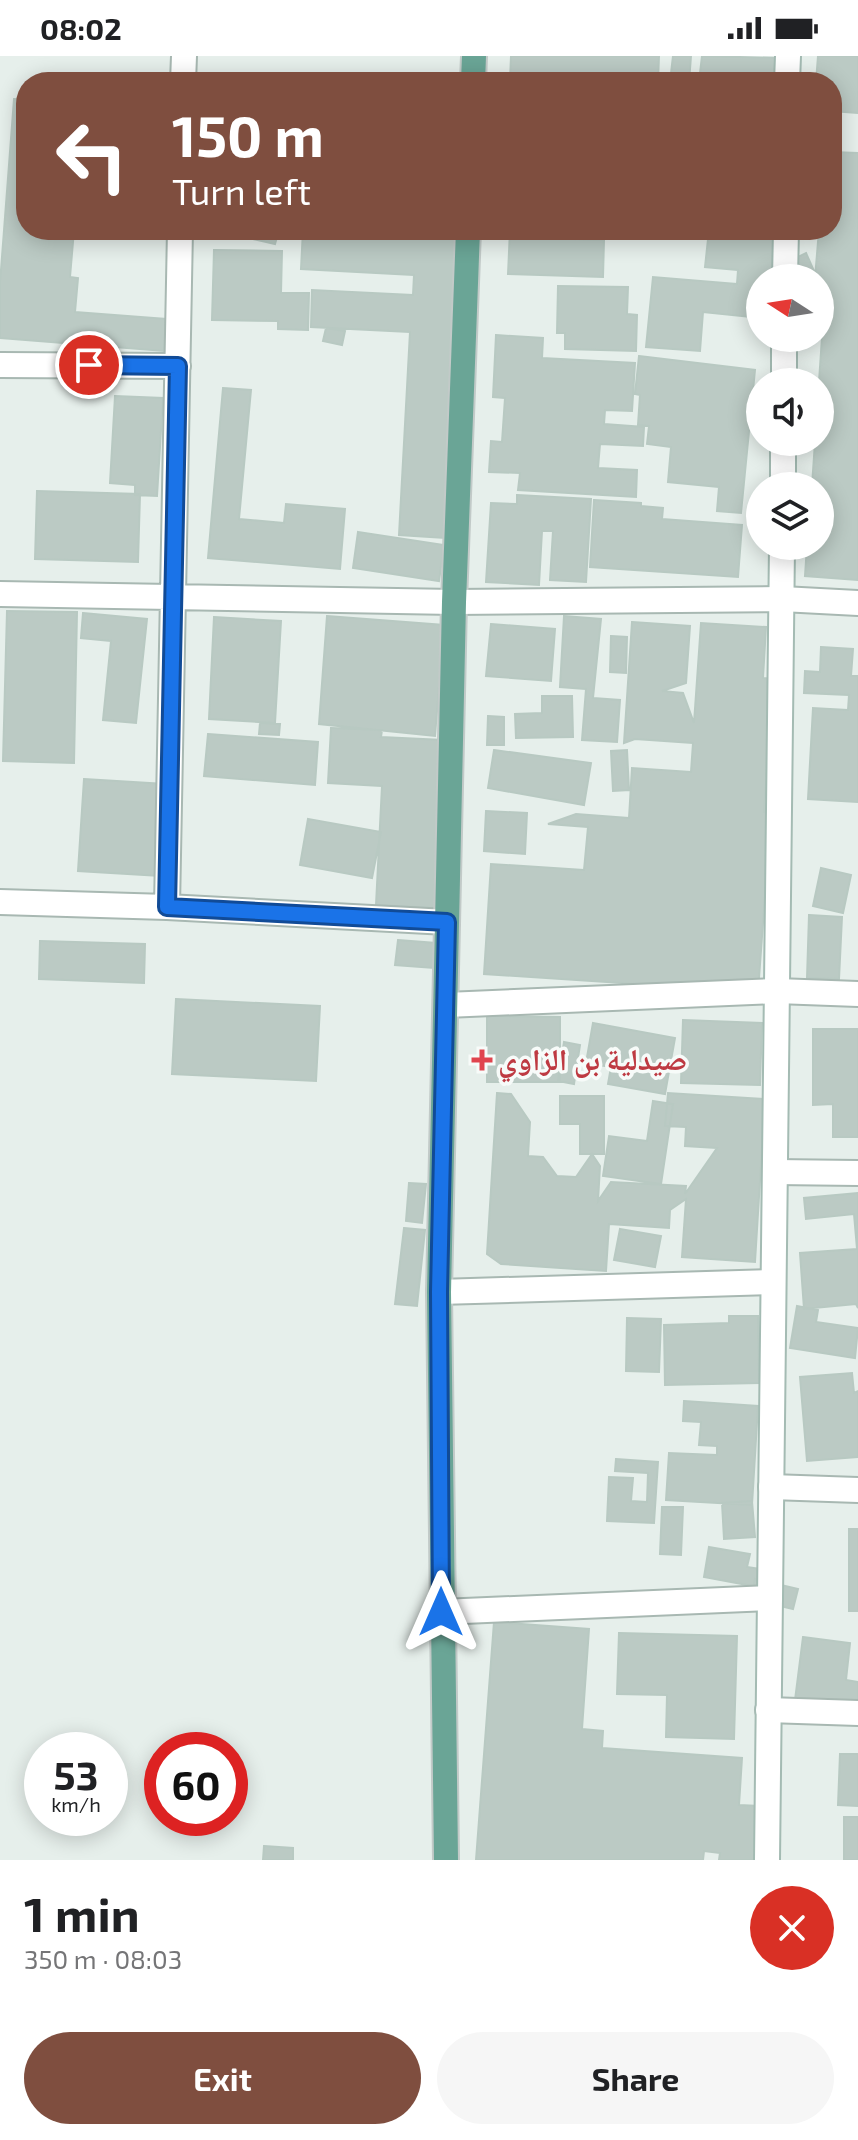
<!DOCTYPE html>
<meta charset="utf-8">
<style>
body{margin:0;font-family:"Exo 2","Noto Naskh Arabic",sans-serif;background:#f6f6f6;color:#202124;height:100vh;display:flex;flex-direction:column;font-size:30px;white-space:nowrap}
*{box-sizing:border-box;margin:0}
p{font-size:26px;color:#757577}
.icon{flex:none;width:44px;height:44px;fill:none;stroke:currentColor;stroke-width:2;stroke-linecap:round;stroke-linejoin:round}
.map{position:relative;height:1804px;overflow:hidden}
.drawer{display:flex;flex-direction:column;background:#fff;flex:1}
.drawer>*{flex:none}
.banner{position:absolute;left:16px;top:16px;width:826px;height:168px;border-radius:32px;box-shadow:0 4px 20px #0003;background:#7f4e3f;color:#fff;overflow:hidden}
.needle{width:52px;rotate:282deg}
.tools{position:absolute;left:746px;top:208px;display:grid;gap:16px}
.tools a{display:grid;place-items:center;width:88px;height:88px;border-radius:50%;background:#fff;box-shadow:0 4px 20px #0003;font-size:40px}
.speed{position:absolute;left:24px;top:1676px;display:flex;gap:16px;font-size:40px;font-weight:700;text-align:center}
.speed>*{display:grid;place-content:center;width:104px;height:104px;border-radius:50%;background:#fff;box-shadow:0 4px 20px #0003;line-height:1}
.speed small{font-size:20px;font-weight:400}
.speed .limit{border:12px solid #d22;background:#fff;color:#111}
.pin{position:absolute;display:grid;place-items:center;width:68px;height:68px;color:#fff;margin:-34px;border:4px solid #fff;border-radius:50%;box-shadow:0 2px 8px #0007}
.me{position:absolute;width:88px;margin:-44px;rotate:0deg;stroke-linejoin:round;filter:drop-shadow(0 0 6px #0008)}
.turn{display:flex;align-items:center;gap:28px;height:168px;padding:0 24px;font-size:36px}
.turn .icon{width:104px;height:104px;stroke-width:2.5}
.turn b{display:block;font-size:56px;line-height:68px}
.round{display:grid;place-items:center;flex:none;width:84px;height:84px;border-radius:42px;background:#f6f6f6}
.summary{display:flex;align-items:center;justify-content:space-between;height:136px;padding:0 24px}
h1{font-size:48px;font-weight:700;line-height:60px}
.primary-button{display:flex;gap:16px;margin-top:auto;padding:16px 24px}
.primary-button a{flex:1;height:92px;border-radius:48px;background:#7f4e3f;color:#fff;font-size:32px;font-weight:700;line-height:92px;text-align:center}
.primary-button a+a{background:#f6f6f6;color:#202124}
.status{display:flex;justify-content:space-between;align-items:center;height:56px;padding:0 40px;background:#fff;direction:ltr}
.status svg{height:22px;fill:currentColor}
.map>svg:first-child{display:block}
</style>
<div class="status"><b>08:02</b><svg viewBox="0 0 49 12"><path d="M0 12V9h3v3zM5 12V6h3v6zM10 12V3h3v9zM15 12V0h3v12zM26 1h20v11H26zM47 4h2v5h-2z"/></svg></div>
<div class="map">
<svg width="858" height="1804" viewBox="0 0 858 1804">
<rect width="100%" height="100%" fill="#e6efeb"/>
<!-- building -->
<path fill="#bbcac4" stroke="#b8c9c2" stroke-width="2" d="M 511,0 L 659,0 L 658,26 L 510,26 Z
M 673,0 L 691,0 L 689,26 L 670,26 Z
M 702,0 L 777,2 L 775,26 L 699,26 Z
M 818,0 L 858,0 L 858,57 L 832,55 L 832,26 L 816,26 Z
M 14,43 L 26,44 L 26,174 L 74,174 L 70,221 L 78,222 L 75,256 L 166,263 L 164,295 L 0,282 L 0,227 Z
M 832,96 L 858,97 L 858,524 L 805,520 L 807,490 L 820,490 L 820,430 L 812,430 L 815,386 L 820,386 L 819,326 L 825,237 L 820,236 L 820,222 L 815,222 L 819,174 L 832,174 Z
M 213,174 L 279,174 L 275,188 Z
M 303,174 L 462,174 L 445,482 L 399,479 L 410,276 L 311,271 L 312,234 L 413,239 L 414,219 L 301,213 Z
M 510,174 L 544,174 L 544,182 L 604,184 L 603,221 L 508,218 Z
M 709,174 L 775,174 L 771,222 L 760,222 L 760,262 L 703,256 L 700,295 L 646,291 L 653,221 L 737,228 L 738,214 L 705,211 Z
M 214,194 L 282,195 L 281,237 L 309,237 L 308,274 L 278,273 L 278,265 L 212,264 Z
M 806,197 L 814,215 L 801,221 L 794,203 Z
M 558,230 L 628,231 L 627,258 L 637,259 L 636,295 L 565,293 L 565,277 L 557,277 Z
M 326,272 L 345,275 L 342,289 L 323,285 Z
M 496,279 L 543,282 L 542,302 L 635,307 L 632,355 L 605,354 L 604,368 L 644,371 L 643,390 L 600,388 L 598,412 L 637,414 L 636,441 L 518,434 L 520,417 L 489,416 L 491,385 L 502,386 L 505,342 L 493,341 Z
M 639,300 L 755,314 L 741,457 L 717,455 L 719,431 L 668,426 L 671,391 L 647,388 L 649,370 L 638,369 L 640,339 L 635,338 Z
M 223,332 L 251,334 L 239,463 L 284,467 L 286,448 L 345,453 L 340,513 L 208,502 Z
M 115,340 L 163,342 L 157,440 L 135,439 L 135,429 L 110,427 Z
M 37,435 L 140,438 L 138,506 L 35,503 Z
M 517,439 L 591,443 L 586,526 L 550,524 L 553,475 L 542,475 L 539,529 L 486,526 L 491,447 L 517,448 Z
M 594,444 L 641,447 L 641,450 L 663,452 L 662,463 L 742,469 L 738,521 L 590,511 Z
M 358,476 L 444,489 L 439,525 L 353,512 Z
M 7,555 L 77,556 L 74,707 L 3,705 Z
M 83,557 L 147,563 L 136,667 L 103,664 L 111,585 L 81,582 Z
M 327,560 L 444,569 L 435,680 L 319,668 Z
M 564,560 L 601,563 L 593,642 L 620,644 L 617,686 L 582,684 L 586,633 L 560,631 Z
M 214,561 L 281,565 L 275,667 L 209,663 Z
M 632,566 L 690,570 L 686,627 L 662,635 L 683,637 L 694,667 L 701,567 L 766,571 L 763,622 L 773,623 L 764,756 L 771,756 L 758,936 L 484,918 L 491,808 L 584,814 L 588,771 L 548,768 L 576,758 L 629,762 L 632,712 L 691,716 L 693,687 L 635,683 L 624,687 Z
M 491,568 L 555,573 L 551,625 L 486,620 Z
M 611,580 L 627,581 L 626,617 L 610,616 Z
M 821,591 L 853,593 L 851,620 L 858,620 L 858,746 L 808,743 L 813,652 L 848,654 L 849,639 L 804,637 L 805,615 L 820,616 Z
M 542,640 L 572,640 L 573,681 L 516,682 L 515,658 L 542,657 Z
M 488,660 L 504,661 L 504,689 L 487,689 Z
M 260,667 L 280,668 L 279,679 L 259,678 Z
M 331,672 L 382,674 L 381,681 L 443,684 L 435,852 L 376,849 L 382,730 L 328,727 Z
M 208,678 L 318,686 L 315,729 L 204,720 Z
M 494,694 L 591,707 L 584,749 L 488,732 Z
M 627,694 L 629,734 L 613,735 L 611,695 Z
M 84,723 L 165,728 L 160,820 L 78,815 Z
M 486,755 L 527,757 L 525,798 L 484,795 Z
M 308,763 L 381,776 L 372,822 L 300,809 Z
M 821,812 L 851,819 L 843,857 L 813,850 Z
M 809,859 L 842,861 L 839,923 L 807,922 Z
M 398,884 L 436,887 L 434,912 L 395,909 Z
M 40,885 L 145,888 L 144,927 L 39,923 Z
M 176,943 L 320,950 L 316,1025 L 172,1018 Z
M 487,960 L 560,961 L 560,1026 L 487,1026 Z
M 683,964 L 762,967 L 760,1029 L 681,1027 Z
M 593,967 L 675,982 L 665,1038 L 608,1028 L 611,1011 L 586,1007 Z
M 813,973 L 858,973 L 858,1081 L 833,1081 L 833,1048 L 813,1049 Z
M 564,986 L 580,989 L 574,1028 L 558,1025 Z
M 497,1037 L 511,1038 L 530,1066 L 528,1100 L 543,1101 L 557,1120 L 576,1121 L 592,1098 L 600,1110 L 598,1145 L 611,1126 L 686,1130 L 685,1138 L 717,1092 L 685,1090 L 686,1071 L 665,1070 L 668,1037 L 765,1043 L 755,1206 L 682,1201 L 686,1143 L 670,1154 L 669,1172 L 609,1168 L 606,1215 L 501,1208 L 487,1198 Z
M 560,1040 L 604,1040 L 604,1098 L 580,1098 L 580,1068 L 560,1068 Z
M 653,1045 L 673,1048 L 661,1128 L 603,1120 L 609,1080 L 647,1085 Z
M 409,1127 L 426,1128 L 422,1167 L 406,1165 Z
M 858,1137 L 858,1252 L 856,1248 L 804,1253 L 800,1197 L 857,1193 L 854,1158 L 806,1163 L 804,1142 Z
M 404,1172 L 425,1174 L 417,1250 L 395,1248 Z
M 620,1173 L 661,1180 L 655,1211 L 614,1204 Z
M 797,1250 L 818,1254 L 816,1266 L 858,1272 L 855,1302 L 790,1292 Z
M 729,1260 L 758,1260 L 759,1327 L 665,1329 L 664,1269 L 729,1267 Z
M 627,1262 L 661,1263 L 659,1316 L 626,1315 Z
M 852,1317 L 854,1337 L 858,1335 L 858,1401 L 807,1405 L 800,1321 Z
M 684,1345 L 758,1350 L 752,1449 L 666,1444 L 669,1397 L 717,1399 L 717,1390 L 699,1389 L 701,1366 L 683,1365 Z
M 616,1403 L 658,1406 L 654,1467 L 607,1465 L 609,1421 L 633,1422 L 631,1445 L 647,1446 L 648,1417 L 615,1415 Z
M 752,1445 L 755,1481 L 724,1483 L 722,1447 Z
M 662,1451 L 683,1451 L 681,1499 L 660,1498 Z
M 849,1473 L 858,1473 L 858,1555 L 849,1555 Z
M 709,1491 L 750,1498 L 747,1511 L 761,1513 L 758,1531 L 704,1521 Z
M 755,1523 L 798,1533 L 793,1553 L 751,1543 Z
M 494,1566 L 589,1573 L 582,1673 L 603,1675 L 602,1692 L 742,1702 L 739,1749 L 759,1750 L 755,1804 L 719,1804 L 720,1797 L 704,1795 L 703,1804 L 476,1804 Z
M 619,1577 L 737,1580 L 734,1683 L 666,1681 L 667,1639 L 617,1638 Z
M 803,1581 L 850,1587 L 846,1624 L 858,1626 L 858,1651 L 795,1644 Z
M 840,1698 L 858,1698 L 858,1750 L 838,1749 Z
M 844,1761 L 858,1761 L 858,1804 L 844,1804 Z
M 264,1790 L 293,1792 L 293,1804 L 263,1804 Z"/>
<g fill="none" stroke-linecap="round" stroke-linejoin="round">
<defs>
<path id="street" d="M 183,26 L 184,0
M 0,309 L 178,310
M 0,538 L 454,546 L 782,543 L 858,547
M 0,846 L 167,851 L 447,866
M 167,851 L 180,174
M 446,949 L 777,935 L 858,938
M 775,1116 L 858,1117
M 439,1236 L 773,1226
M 771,1431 L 858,1434
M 441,1556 L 770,1542
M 768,1654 L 858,1657"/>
<path id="secondary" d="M 787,26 L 788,0
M 785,222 L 786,174
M 784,326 L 784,282
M 783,430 L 783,386
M 767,1804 L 782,490"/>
<path id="primary" d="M 473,26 L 474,0
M 446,1804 L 439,1236 L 454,546 L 468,174"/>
</defs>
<!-- street casing -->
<use href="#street" stroke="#a8b8b2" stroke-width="28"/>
<!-- secondary casing -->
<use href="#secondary" stroke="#a4bbb3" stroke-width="28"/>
<!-- primary casing -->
<use href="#primary" stroke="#c2cac8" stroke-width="28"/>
<!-- street -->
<use href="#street" stroke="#fff" stroke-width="24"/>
<!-- secondary -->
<use href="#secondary" stroke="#fff" stroke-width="24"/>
<!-- primary -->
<use href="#primary" stroke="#6aa596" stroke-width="24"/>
</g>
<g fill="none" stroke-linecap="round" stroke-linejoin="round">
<defs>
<path id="route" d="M 89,309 L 178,310 L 167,851 L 447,866 L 439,1236 L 441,1556"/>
</defs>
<!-- route casing -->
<use href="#route" stroke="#114b97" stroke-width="20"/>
<!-- route -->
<use href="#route" stroke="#1a73e8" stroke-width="14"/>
</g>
<!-- markers -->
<path fill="#e0444e" stroke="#f7fbf9" stroke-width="3" d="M478 992h8v8h8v8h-8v8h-8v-8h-8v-8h8z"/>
<g text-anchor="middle" stroke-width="7" stroke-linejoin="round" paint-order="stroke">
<!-- health labels -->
<g font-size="30" font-weight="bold" fill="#be3a42" stroke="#f7fbf9" text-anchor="start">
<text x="498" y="1014">صيدلية بن الزاوي</text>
</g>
</g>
</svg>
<div class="tools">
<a><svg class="needle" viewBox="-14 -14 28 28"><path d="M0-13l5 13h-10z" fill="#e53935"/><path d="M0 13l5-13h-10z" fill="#757577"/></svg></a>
<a><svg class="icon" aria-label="sound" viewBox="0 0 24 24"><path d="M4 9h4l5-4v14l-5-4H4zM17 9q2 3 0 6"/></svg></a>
<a><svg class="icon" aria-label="layers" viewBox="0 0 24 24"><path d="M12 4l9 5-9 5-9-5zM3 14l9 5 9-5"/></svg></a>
</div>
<div class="speed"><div>53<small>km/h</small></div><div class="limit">60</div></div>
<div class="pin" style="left:89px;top:309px;background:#d93025"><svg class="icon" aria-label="arrive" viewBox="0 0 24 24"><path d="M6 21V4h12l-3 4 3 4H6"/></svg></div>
<svg class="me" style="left:441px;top:1556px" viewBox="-20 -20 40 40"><path d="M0-17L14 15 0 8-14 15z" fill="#1a73e8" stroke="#fff" stroke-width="4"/></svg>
<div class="banner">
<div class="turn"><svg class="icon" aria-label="left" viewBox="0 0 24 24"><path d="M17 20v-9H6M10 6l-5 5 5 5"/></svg><div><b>150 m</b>Turn left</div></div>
</div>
</div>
<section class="drawer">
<div class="summary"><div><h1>1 min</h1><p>350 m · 08:03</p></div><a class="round" style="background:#d93025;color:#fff"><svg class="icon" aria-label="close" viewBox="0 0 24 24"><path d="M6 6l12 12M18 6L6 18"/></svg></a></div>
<div class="primary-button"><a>Exit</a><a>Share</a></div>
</section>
